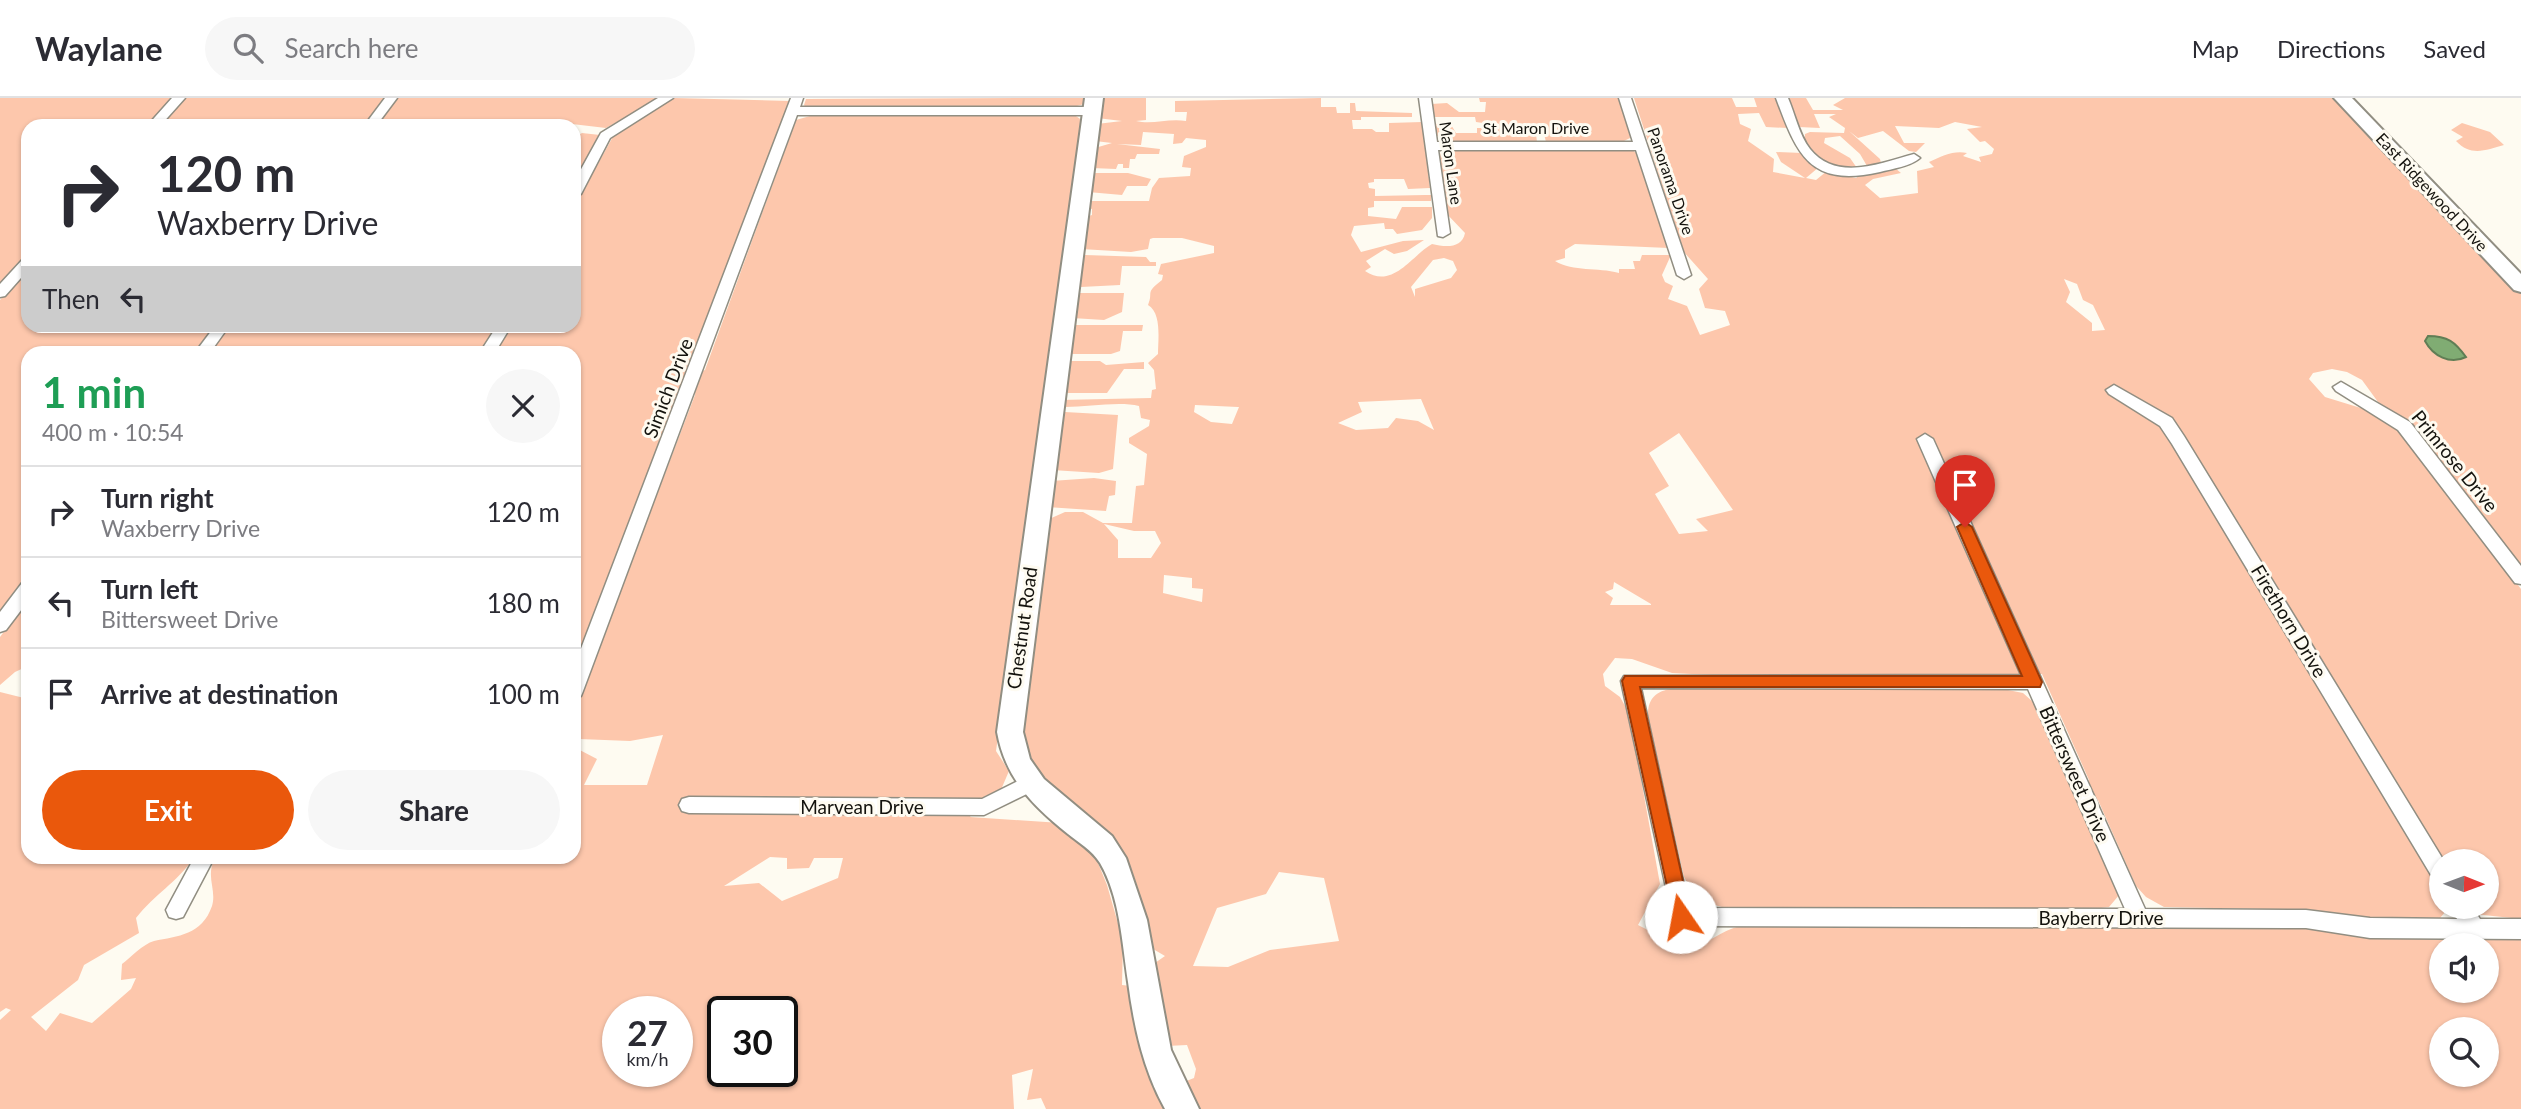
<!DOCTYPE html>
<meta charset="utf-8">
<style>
body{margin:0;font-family:Lato,sans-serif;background:#f7f7f7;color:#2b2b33;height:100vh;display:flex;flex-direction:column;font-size:26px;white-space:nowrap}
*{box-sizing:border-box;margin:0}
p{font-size:23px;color:#7c7c81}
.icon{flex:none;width:38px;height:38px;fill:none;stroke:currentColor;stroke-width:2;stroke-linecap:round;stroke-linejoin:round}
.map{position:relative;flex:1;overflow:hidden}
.details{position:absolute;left:21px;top:248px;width:560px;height:518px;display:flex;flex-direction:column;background:#fff;border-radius:21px;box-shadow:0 2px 5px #0004}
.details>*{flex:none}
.guide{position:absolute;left:21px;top:21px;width:560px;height:214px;border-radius:21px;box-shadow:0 2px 5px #0004;background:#fff;color:#2b2b33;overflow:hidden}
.needle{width:46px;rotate:91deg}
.tools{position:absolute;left:2429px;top:751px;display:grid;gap:14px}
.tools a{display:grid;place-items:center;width:70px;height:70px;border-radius:50%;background:#fff;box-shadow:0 2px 5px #0004;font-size:35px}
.speed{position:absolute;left:602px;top:898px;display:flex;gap:14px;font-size:35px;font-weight:700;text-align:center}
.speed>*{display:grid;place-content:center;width:91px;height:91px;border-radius:50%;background:#fff;box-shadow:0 2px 5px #0004;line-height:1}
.speed small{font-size:18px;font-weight:400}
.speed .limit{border:4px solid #111;border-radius:10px;background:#fff;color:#111}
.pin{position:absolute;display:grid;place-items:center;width:60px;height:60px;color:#fff;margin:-72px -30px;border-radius:50% 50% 50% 0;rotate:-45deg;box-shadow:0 0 7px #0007}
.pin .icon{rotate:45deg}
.me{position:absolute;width:77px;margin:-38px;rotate:348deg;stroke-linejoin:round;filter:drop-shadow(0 0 5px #0008)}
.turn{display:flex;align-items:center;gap:24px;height:147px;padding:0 21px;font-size:32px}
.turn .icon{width:91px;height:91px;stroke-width:2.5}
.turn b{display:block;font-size:49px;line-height:60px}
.then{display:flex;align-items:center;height:66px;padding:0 21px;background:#0003;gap:14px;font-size:26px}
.round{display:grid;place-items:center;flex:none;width:74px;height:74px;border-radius:37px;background:#f7f7f7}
.headline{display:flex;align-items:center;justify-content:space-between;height:119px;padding:0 21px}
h1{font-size:42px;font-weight:700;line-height:52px;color:#1e9e55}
.button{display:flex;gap:14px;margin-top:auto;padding:14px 21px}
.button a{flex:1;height:80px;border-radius:42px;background:#ea580c;color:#fff;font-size:28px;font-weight:700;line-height:80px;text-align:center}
.button a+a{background:#f7f7f7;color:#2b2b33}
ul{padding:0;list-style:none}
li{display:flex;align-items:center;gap:21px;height:91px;padding:0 21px;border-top:2px solid #e1e1e2}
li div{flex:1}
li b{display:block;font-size:26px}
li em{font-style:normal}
header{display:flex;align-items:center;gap:42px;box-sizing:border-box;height:98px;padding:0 35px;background:#fff;border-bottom:2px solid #e1e1e2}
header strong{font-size:33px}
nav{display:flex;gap:38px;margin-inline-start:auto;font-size:24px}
.search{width:490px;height:63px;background:#f7f7f7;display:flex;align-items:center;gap:18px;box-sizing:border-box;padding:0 24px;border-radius:38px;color:#7c7c81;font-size:26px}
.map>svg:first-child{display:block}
</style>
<header>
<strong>Waylane</strong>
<div class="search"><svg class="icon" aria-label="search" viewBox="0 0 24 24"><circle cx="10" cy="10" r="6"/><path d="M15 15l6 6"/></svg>Search here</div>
<nav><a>Map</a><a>Directions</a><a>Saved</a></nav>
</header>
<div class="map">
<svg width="2521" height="1011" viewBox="0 0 2521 1011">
<rect width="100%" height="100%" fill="#fefbf1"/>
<!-- green -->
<path fill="#fdc7ac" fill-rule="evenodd" d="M 0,0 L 173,0 L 147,28 L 28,28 L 28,157 L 0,187 Z
M 185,0 L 385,0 L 366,28 L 159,28 Z
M 396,0 L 660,0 L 606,30 L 572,26 L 375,28 Z
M 674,0 L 790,3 L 574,571 L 574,256 L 494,256 L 512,228 L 574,228 L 574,109 L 615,35 Z
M 1026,0 L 1087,0 L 1084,6 L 1070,10 L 806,10 L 804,7 L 806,1 Z
M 1101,0 L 1146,0 L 1146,22 L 1136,23 C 1153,27 1168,20 1186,23 L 1187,14 L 1175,14 L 1175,3 L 1321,0 L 1321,9 L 1336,9 L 1337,15 L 1350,15 L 1350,5 L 1355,5 L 1356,13 L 1412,15 L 1412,19 L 1361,19 L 1361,22 L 1352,22 L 1353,31 L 1372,31 L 1376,34 L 1389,34 L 1389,25 L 1422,24 L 1430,90 L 1408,91 L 1404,81 L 1374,81 L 1374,84 L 1368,85 L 1369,90 L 1375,91 L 1375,98 L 1425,97 L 1431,97 L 1431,103 L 1374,103 L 1374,109 L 1368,110 L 1368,118 L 1396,121 L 1402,109 L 1432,109 L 1432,120 L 1422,132 L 1397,136 L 1393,131 L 1385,131 L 1384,125 L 1354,128 L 1351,137 L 1361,154 L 1403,143 L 1424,142 L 1407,153 L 1394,156 L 1385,151 L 1366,163 L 1371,169 L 1365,173 C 1393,192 1412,157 1432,146 C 1445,149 1462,151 1465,135 L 1445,114 L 1438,62 L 1441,55 L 1448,51 L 1632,52 L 1638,56 L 1669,150 L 1575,146 L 1565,152 L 1565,160 L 1555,163 C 1574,174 1597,169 1619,175 L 1619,171 L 1635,171 L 1633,163 L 1640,163 L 1642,157 L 1671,157 L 1662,177 L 1665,184 L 1673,188 L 1668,201 L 1687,208 L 1700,237 L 1730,227 L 1725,213 L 1705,210 L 1699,191 L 1708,181 L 1683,153 L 1634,0 L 1732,0 L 1736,9 L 1757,9 L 1754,0 L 1777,0 L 1788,30 L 1766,29 L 1759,15 L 1738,16 L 1740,26 L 1751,31 L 1748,43 L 1774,61 L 1773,74 L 1805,80 L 1781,64 L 1776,54 L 1802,55 L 1819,69 L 1806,80 L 1816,82 L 1827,73 L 1856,80 L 1863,75 L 1895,70 L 1901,75 L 1873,81 L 1865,87 L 1880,100 L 1918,95 L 1917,73 L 1934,69 L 1929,64 C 1942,58 1954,52 1967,55 L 1963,58 L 1981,64 L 1979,59 L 1992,56 L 1994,51 L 1985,43 L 1980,44 L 1967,31 L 1982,29 L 1955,24 L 1939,30 L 1895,28 L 1904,45 L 1925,45 L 1916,54 L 1909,53 L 1883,33 L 1858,40 L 1849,33 L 1880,61 L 1881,65 L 1867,68 L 1860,56 L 1840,38 L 1825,40 L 1824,45 L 1850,60 L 1857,70 C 1837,70 1802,62 1805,36 L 1810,34 L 1844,35 L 1845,30 L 1829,19 L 1836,16 L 1814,16 L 1820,30 L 1799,29 L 1786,0 L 1806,0 L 1813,12 L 1843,12 L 1833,7 L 1845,0 L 2339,0 L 2521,194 L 2521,469 L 2411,327 L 2378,304 L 2362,282 L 2347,274 L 2332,271 L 2313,275 L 2309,281 L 2325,299 L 2377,315 L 2398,329 L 2521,491 L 2521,821 L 2446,813 L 2440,820 L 2353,820 L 2311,812 L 2164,809 L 2146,799 L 2136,788 L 2098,702 L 2084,688 L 2089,682 L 2042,576 L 1712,577 L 1672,575 L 1632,561 L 1615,560 L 1603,576 L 1605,588 L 1620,599 L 1629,615 L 1660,786 L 1638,827 L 1687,852 C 1708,846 1720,833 1740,828 L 2304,830 L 2387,840 L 2521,841 L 2521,1011 L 1198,1011 L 1184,984 L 1194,980 L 1196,971 L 1187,947 L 1167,948 L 1152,867 L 1165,858 L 1148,848 L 1138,790 L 1129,765 L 1111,742 L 1037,678 L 1023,654 L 1020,615 L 1047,422 L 1065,414 L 1083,414 L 1103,425 L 1132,425 L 1136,388 L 1144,387 L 1147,356 L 1129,345 L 1129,340 L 1149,328 L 1150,322 L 1141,320 L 1139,308 C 1119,303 1088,309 1065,309 L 1060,307 L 1060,302 L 1151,300 L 1152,292 L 1156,291 L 1154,272 L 1148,265 L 1158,256 C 1158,242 1162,215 1148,207 C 1154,193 1144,196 1162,182 L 1163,177 L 1158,176 L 1161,166 L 1214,155 L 1214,148 L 1182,140 L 1153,140 L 1150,141 L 1148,151 L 1131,154 L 1081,151 L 1086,119 L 1092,117 L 1092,111 L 1086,110 L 1087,103 L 1149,103 L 1152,90 L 1159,80 L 1190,78 L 1191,70 L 1182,69 L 1184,58 L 1206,49 L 1206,42 L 1186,40 L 1182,45 L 1173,46 L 1174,36 L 1143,34 L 1141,47 L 1117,46 L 1160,51 L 1159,56 L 1137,56 L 1135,61 L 1130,61 L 1129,70 L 1123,70 L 1123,66 L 1118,66 L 1116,71 L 1092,70 L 1095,50 L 1112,45 L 1095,43 L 1097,26 L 1122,23 L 1097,20 ZM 1444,160 L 1453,163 L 1457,172 L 1451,180 L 1415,191 L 1415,199 L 1411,189 L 1433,162 ZM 2064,181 L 2077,186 L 2083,202 L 2093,207 L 2105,232 L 2092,233 L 2092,225 L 2066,204 L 2070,194 ZM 1421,301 L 1434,332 L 1418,323 L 1396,320 L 1388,330 L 1356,332 L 1338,325 L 1362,314 L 1358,304 ZM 1195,307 L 1238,309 L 1239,309 L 1232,326 L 1211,324 L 1194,314 ZM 1679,335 L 1733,412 L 1696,421 L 1708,433 L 1679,436 L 1655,396 L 1669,388 L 1649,355 ZM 1104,426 L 1134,433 L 1155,433 L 1161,445 L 1151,460 L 1118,460 L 1118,442 ZM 1164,477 L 1192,480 L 1192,490 L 1203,491 L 1202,504 L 1163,495 ZM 1614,484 L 1651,506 L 1651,507 L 1610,507 L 1613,500 L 1605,494 L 1613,491 ZM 2441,763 L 2487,763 L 2487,808 L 2441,808 ZM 1279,774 L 1324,780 L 1339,843 L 1270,852 L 1228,869 L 1193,868 L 1217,810 L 1266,796 ZM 2441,847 L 2487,847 L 2487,892 L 2441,892 ZM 2441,931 L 2487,931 L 2487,976 L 2441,976 Z
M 1479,0 L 1622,0 L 1632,39 L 1622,44 L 1546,44 L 1542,28 L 1535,28 L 1537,44 L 1450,44 L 1436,37 L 1434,26 L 1450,25 L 1456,35 L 1477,35 L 1477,30 L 1484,30 L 1483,25 L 1476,24 L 1475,19 L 1433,19 L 1431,6 L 1447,5 L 1459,14 L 1485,14 L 1486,4 L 1480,4 Z
M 1073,16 L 1083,23 L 996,653 L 1009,673 L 1000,694 L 985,698 L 970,719 L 1061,725 L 1096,760 L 1107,787 L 1123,843 L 1122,887 L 1131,888 L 1170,1011 L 1046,1011 L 1041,1000 L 1027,1002 L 1033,971 L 1012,977 L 1014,1011 L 0,1011 L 0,922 L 11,912 L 6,910 L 0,914 L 0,594 L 28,601 L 28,760 L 194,760 C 176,785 155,796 136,820 L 139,835 L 84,867 L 78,882 L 31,919 L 46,933 L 60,915 L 92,925 L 131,891 L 136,880 L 121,882 L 122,866 C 131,859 143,846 154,843 C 178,838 202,837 212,808 C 217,791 205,779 215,760 L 574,760 L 574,649 L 597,661 L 584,687 L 647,687 L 663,637 L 630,643 L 579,641 L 574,635 L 574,614 L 695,297 L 696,276 L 705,272 L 796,22 L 810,18 ZM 770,759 L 787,760 L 787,771 L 809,770 L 814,760 L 843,760 L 838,780 L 782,803 L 759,785 L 724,788 ZM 618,914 L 677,914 L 677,973 L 618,973 ZM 723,914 L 782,914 L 782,973 L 723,973 Z
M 2462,25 L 2490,34 L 2504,47 C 2486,52 2471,59 2456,43 L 2463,39 L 2451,32 Z
M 582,35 L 600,37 L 574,86 L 574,40 Z
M 1096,75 L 1128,75 L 1151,81 L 1147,88 L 1127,88 L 1122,97 L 1088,94 L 1090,76 Z
M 1085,157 L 1146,159 L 1150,164 L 1156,164 L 1156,168 L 1122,168 L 1120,187 L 1081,189 L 1077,187 L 1080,159 Z
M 28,172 L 28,228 L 216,228 L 195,255 L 28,256 L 28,479 L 0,517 L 0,202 Z
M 1080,195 L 1124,195 L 1122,214 L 1104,222 L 1072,220 L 1074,197 Z
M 1076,227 L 1143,227 L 1142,233 L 1123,233 L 1120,253 L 1111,256 L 1072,256 L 1068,254 L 1071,229 Z
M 229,228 L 497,228 L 479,255 L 208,256 Z
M 1071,263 L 1100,263 L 1106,267 L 1144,264 L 1144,271 L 1124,271 L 1107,295 L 1067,295 L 1062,292 L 1065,266 Z
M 1065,314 L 1118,317 L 1113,371 L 1099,375 L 1052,372 L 1059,316 Z
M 1094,380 L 1116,383 L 1115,397 L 1109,398 L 1106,413 L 1047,409 L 1051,383 Z
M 28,501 L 28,568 L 15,574 L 0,587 L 0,539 Z
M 1677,590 L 2003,591 L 2023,595 L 2033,604 L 2120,796 L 2109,809 L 2093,811 L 1726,810 C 1704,805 1694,798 1684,779 L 1648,620 C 1647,599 1657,592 1677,590 Z"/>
<!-- water -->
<path fill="#80ac73" stroke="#607e55" stroke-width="2" d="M 2428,238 C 2448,238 2455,244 2466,259 C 2450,267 2433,258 2425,243 Z"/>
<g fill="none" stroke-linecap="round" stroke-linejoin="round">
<defs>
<path id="street" d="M 172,0 L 185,0 L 160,28 L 147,28 Z
M 385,0 L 397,0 L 376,28 L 364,28 Z
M 658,0 L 673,0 L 610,40 L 581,96 L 574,100 L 574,84 L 601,35 Z
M 791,0 L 803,0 L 800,9 L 1092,9 L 1098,13 L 1092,17 L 797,17 L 583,593 L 581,598 L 574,600 L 574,569 Z
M 1419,0 L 1431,0 L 1437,44 L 1633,44 L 1619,0 L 1631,0 L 1691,177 L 1684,181 L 1677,177 L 1636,52 L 1438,52 L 1450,135 L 1443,139 L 1438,138 Z
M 1776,0 L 1788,0 C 1795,16 1799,37 1810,51 C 1836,84 1881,65 1914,56 L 1920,60 C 1911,68 1892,71 1880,74 C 1809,90 1797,56 1776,0 Z
M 28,160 L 28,172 L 5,198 L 0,199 L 0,186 L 23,161 Z
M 215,228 L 229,228 L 209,256 L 194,256 Z
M 497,228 L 511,228 L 494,256 L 479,256 Z
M 2341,284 L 2410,324 L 2521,468 L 2521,486 L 2515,485 L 2398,332 L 2336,293 L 2333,289 Z
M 2114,287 L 2172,320 L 2184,338 L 2444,763 L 2441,763 L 2441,785 L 2434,782 L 2172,346 L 2160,328 L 2109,296 L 2106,292 Z
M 1925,336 L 1933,341 L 2145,811 L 2306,812 L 2370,820 L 2457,821 L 2451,808 L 2472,808 L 2480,821 L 2521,821 L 2521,841 L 2370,840 L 2306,830 L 1681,828 L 1674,826 L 1621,583 L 1624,578 L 2021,577 L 1917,341 ZM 1641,590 L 2028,591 L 2125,811 L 1689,810 Z
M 28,483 L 28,503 L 6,532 L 0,534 L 0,514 L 22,485 Z
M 1030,677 L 1037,679 L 1040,685 L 1037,691 L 984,717 L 689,715 L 682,713 L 679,707 L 682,701 L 689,699 L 982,701 Z
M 194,760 L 214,760 L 183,819 L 176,821 L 169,819 L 166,812 Z"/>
<path id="secondary" d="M 1085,0 L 1103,0 L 1023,634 L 1030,661 L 1044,681 L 1112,738 L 1126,760 L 1147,822 L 1171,952 L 1199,1011 L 1165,1011 C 1143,971 1134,929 1128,884 C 1122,845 1120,799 1100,765 C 1092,752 1079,745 1068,736 C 1033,708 1005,680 997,634 Z
M 2334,0 L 2352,0 L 2521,176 L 2521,194 L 2514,192 Z"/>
</defs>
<!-- street casing -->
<use href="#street" stroke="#918e82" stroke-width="3"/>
<!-- secondary casing -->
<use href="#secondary" stroke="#918e82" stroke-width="4"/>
<!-- street -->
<use href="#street" fill="#fff" fill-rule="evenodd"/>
<!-- secondary -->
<use href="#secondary" fill="#fff" fill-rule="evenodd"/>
</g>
<!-- route -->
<path fill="#ea580c" stroke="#983908" stroke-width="2" d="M 1965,424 L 1972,429 L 2042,584 L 2040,589 L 1640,589 L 1691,819 L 1688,825 L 1681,828 L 1675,825 L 1622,583 L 1625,578 L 2022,578 L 1957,429 Z"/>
<g text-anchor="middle" stroke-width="6" stroke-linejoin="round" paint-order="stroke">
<!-- far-street labels -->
<g font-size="16" fill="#14130e" stroke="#fefbf1">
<text x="1536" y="36">St Maron Drive</text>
<text transform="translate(1451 65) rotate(82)" y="6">Maron Lane</text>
<text transform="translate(1671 83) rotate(71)" y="6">Panorama Drive</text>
<text transform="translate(2432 94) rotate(47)" y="6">East Ridgewood Drive</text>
</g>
<!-- street labels -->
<g font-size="19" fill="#14130e" stroke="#fefbf1">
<text transform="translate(668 290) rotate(-69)" y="7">Simich Drive</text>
<text transform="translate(2455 363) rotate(51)" y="7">Primrose Drive</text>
<text transform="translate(2289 523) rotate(59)" y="7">Firethorn Drive</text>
<text transform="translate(1022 530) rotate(-82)" y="7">Chestnut Road</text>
<text transform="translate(2075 676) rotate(66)" y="7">Bittersweet Drive</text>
<text x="862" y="716">Marvean Drive</text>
<text x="2101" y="827">Bayberry Drive</text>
</g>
</g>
</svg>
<div class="tools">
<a><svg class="needle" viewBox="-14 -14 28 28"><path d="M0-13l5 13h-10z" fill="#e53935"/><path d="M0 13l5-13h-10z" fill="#7c7c81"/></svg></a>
<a><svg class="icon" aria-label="sound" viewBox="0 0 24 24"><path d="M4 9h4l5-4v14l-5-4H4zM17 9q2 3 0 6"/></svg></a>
<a><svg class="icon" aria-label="search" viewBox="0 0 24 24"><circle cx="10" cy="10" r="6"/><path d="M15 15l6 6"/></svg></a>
</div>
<div class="speed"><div>27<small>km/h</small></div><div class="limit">30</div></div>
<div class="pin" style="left:1965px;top:429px;background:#d93025"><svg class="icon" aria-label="arrive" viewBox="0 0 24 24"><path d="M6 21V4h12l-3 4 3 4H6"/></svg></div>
<svg class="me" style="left:1681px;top:819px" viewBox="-20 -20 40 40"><circle r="19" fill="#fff"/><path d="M0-13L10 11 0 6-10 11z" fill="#ea580c"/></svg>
<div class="guide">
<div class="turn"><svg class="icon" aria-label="right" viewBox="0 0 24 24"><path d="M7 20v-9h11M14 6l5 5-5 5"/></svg><div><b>120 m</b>Waxberry Drive</div></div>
<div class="then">Then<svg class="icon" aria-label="left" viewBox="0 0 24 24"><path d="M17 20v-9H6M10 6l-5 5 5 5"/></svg></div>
</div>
<section class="details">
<div class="headline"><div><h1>1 min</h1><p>400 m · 10:54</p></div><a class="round"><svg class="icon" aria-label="close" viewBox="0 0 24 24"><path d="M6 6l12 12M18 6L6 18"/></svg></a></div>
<ul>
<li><svg class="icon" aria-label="right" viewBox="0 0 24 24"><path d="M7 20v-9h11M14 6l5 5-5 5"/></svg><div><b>Turn right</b><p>Waxberry Drive</p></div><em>120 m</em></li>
<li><svg class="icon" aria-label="left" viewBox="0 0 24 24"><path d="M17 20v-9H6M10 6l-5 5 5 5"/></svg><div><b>Turn left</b><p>Bittersweet Drive</p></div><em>180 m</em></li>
<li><svg class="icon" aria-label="arrive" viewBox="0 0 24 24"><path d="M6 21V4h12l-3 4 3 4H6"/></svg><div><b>Arrive at destination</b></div><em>100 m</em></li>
</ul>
<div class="button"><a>Exit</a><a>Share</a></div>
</section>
</div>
